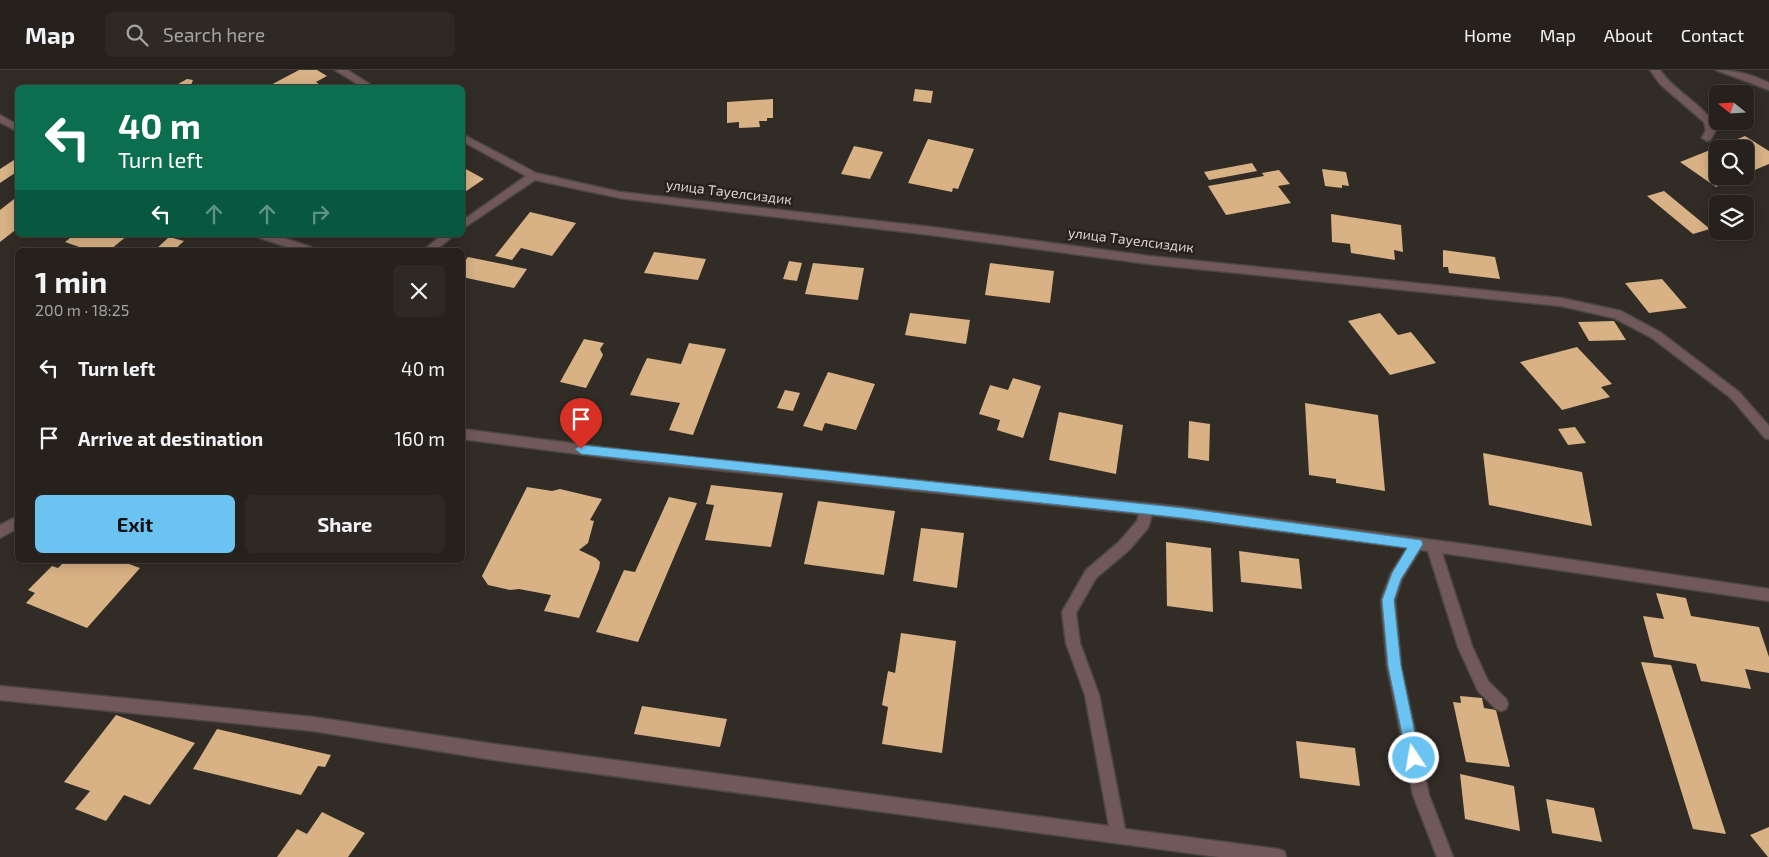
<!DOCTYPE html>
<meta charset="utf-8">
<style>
body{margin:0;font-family:"Exo 2",sans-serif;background:#2e2925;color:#f1f3f6;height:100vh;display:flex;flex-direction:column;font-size:19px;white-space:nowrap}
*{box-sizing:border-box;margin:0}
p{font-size:16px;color:#a4a3a3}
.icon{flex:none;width:28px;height:28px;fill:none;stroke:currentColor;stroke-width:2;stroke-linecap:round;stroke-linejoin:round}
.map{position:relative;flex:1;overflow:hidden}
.side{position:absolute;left:15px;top:178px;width:450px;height:315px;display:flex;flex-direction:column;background:#26211c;border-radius:8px;box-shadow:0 2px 12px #0003,0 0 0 1px #423e3b}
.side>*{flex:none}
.hud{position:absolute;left:15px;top:15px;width:450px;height:152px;border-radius:8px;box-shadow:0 2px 12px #0003,0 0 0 1px #423e3b;background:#0b6e4f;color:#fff;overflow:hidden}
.needle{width:32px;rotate:288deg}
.buttons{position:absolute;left:1709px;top:15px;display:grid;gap:10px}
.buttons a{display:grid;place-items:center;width:45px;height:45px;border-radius:8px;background:#26211c;box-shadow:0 2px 12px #0003,0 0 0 1px #423e3b;font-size:25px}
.pin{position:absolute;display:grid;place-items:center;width:42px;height:42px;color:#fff;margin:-51px -21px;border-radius:50% 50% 50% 0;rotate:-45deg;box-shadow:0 0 5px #0007}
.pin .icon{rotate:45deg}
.me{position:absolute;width:55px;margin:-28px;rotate:348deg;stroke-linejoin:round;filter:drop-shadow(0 0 4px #0008)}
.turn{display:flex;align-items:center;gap:18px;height:105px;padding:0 20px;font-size:22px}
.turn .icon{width:65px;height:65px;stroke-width:2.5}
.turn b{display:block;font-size:35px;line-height:42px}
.lanes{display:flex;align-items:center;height:48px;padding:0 20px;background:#0003;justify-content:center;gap:25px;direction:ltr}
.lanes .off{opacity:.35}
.round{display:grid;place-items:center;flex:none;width:52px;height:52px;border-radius:8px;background:#2e2925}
.headline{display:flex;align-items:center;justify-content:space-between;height:85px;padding:0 20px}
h1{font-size:30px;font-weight:700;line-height:38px}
.button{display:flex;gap:10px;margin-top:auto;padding:10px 20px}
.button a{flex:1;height:58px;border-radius:8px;background:#6bc3f2;color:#111;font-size:20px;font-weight:700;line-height:58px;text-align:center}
.button a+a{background:#2e2925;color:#f1f3f6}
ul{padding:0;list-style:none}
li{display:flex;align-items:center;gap:15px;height:70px;padding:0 20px}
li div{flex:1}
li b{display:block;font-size:19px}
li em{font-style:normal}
header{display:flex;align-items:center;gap:30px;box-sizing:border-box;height:70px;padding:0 25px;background:#26211c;border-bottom:1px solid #423e3b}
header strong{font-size:24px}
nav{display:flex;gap:28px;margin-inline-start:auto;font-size:18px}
.search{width:350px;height:45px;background:#2e2925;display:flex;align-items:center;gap:12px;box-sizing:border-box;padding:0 18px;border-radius:8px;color:#a4a3a3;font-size:19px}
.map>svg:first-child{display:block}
</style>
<header>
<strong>Map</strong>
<div class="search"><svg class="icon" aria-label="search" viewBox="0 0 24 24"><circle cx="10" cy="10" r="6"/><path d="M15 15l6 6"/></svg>Search here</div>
<nav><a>Home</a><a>Map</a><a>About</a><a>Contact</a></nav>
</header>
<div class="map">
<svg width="1769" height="787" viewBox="0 0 1769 787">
<rect width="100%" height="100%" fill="#322c26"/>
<!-- building -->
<path fill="#d8b185" d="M 299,0 L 317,0 L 327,6 L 316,12 L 324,18 L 265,18 Z
M 187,9 L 193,10 L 191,15 L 194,18 L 171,18 Z
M 915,19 L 933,21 L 931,33 L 913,31 Z
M 773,29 L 773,48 L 767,48 L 767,51 L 759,51 L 760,57 L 739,58 L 739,52 L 727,53 L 727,32 Z
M 1745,66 L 1769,81 L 1769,94 L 1745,104 L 1745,79 L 1718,79 L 1718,106 L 1740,106 L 1716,117 L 1680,92 Z
M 928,69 L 974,79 L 958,119 L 953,118 L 952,122 L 908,113 Z
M 854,76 L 883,82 L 870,109 L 841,104 Z
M 14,90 L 18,91 L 18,101 L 0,113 L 0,99 Z
M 1252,93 L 1257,101 L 1209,110 L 1204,102 Z
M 464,98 L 484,109 L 462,124 L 462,99 Z
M 1322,99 L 1346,102 L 1349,116 L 1342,115 L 1342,118 L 1325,116 Z
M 1279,100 L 1290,114 L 1278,116 L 1291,133 L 1226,145 L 1208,116 L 1264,106 L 1262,103 Z
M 1664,121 L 1710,159 L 1693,164 L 1647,126 Z
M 18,126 L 18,158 L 0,172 L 0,140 Z
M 530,142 L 576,153 L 552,186 L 521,178 L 512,190 L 495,186 Z
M 1331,144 L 1401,155 L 1403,182 L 1394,180 L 1395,190 L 1351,183 L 1350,174 L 1332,172 Z
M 74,165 L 128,165 L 110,180 L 88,180 L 65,172 Z
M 169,167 L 184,171 L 174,180 L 155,180 Z
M 1443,180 L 1495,187 L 1500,209 L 1449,203 L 1448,197 L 1443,197 Z
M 654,182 L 706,189 L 698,210 L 644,203 Z
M 468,187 L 527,199 L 514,218 L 462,207 L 462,195 Z
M 789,191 L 802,193 L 797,211 L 783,209 Z
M 813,193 L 864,198 L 858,230 L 805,224 Z
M 990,193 L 1054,201 L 1050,233 L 985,225 Z
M 1662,209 L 1687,238 L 1649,243 L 1625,213 Z
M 910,243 L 970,250 L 966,274 L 905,265 Z
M 1380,243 L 1398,265 L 1411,262 L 1436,293 L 1390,305 L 1348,251 Z
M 1614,251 L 1626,270 L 1589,271 L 1578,252 Z
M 584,269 L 604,273 L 600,279 L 603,285 L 586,318 L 560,312 Z
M 689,273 L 726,279 L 693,365 L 669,360 L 680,333 L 630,325 L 647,288 L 681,294 Z
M 1577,277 L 1612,314 L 1601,317 L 1610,327 L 1562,340 L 1520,292 Z
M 828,302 L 875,314 L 856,360 L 825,353 L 822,361 L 803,356 Z
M 1013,308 L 1041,316 L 1023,368 L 997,360 L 1000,350 L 979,344 L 990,315 L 1008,320 Z
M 785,320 L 800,323 L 793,341 L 777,338 Z
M 1305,333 L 1378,345 L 1385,421 L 1336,413 L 1336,409 L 1309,405 Z
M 1059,342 L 1123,355 L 1116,404 L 1049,390 Z
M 1189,351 L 1210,354 L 1209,391 L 1188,388 Z
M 1575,357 L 1586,373 L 1568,375 L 1558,359 Z
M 1483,383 L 1582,402 L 1592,456 L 1489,435 Z
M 711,415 L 783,423 L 771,477 L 705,470 L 714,435 L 706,434 Z
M 527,417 L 552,421 L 560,419 L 602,429 L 590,450 L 594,451 L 588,473 L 579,480 L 596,488 L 600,492 L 599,499 L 579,548 L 544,541 L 551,525 L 519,519 L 510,520 L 488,515 L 482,506 Z
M 669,427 L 697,433 L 638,572 L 596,562 L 624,500 L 635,502 Z
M 818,431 L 895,441 L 884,505 L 804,494 Z
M 921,458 L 964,463 L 957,518 L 913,511 Z
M 1166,472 L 1211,478 L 1213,542 L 1167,536 Z
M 1239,481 L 1299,489 L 1302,519 L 1241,512 Z
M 66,490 L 118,490 L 140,498 L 87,558 L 26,533 L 35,523 L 28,520 L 52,496 L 58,498 Z
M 1656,523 L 1686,528 L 1691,546 L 1759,557 L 1769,587 L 1769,603 L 1745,599 L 1751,619 L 1701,611 L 1696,594 L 1654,587 L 1643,546 L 1664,549 Z
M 901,563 L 956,571 L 942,683 L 882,674 L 888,637 L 882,635 L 888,601 L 895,603 Z
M 1641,592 L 1671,595 L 1726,764 L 1693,759 Z
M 1460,626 L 1482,628 L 1484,638 L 1496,640 L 1510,697 L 1466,692 L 1453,632 L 1461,633 Z
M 642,636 L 727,649 L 720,677 L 634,664 Z
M 116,645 L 195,673 L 150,735 L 124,725 L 106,751 L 75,739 L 90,721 L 64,712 Z
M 217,659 L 331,685 L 325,697 L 318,696 L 301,725 L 193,699 Z
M 1296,671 L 1355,678 L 1360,716 L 1300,708 Z
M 1460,704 L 1514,716 L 1520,761 L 1465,749 Z
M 1546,729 L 1594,738 L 1602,772 L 1552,763 Z
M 322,742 L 365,763 L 348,787 L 277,787 L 297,759 L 307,764 Z
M 1769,757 L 1769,787 L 1768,787 L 1750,765 Z"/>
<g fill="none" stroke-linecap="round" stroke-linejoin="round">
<defs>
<path id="minor" d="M 335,0 L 347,0 L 376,18 L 364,18 Z
M 1650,0 L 1660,0 C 1674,22 1708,36 1716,60 L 1710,70 L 1707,71 L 1702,68 L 1706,60 L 1704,52 L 1660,14 Z
M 1716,0 C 1735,0 1753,5 1769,13 L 1769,20 Z
M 0,45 L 18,55 L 18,62 L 0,52 Z
M 462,64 L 536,103 L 620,122 L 931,157 L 1149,186 L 1561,228 L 1621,241 L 1660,262 L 1739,322 L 1769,356 L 1769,369 L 1765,368 L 1731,328 L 1652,268 L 1614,248 L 1561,236 L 1149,194 L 931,165 L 716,140 L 620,128 L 535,110 L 462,159 L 462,151 L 526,106 L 462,71 Z
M 259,165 L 275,165 L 311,177 L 312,180 L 296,180 L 260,168 Z
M 442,165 L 454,165 L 436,180 L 424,180 Z
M 462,359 L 640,382 L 1183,437 L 1471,475 L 1769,519 L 1769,531 L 1442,483 L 1472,576 L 1488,611 L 1506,629 L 1508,634 L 1506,639 L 1501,641 L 1496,639 L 1478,621 L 1458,577 L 1428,481 L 1420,480 L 1402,509 L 1395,530 L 1401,596 L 1429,725 L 1453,787 L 1437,787 L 1413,725 L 1387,596 L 1381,530 L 1391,503 L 1407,478 L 1152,445 L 1148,458 L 1129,480 L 1096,508 L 1076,543 L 1080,573 L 1099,625 L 1125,759 L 1278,779 L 1284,781 L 1286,787 L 1219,787 L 494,690 L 313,661 L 0,630 L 0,616 L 313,647 L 494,674 L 1109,756 L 1085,625 L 1066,573 L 1062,542 L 1086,500 L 1119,472 L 1137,451 L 1139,444 L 640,392 L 462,369 Z
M 18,446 L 18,458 L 0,468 L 0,455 Z"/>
</defs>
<!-- minor casing -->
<use href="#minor" stroke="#4d4742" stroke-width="3"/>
<!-- minor -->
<use href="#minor" fill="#715859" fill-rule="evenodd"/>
</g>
<!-- route -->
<path fill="#6bc3f2" stroke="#467f9d" d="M 581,375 L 1183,438 L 1421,470 L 1423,474 L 1401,509 L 1394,530 L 1401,596 L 1420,688 L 1418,693 L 1414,695 L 1409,693 L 1407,688 L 1388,596 L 1382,530 L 1392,503 L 1407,478 L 1183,448 L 581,384 L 575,379 Z"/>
<g text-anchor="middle" stroke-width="5" stroke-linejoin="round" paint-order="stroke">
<!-- street labels -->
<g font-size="14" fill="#dbd7d4" stroke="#28221d">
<text transform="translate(729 122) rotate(7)" y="5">улица Тауелсиздик</text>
<text transform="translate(1131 170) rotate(7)" y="5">улица Тауелсиздик</text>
</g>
</g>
</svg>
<div class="buttons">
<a><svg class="needle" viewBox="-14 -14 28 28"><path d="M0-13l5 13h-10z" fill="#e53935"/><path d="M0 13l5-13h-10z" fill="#a4a3a3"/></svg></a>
<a><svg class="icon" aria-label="search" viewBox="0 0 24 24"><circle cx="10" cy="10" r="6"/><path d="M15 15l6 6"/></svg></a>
<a><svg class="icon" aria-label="layers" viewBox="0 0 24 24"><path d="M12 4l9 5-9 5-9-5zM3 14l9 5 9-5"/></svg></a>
</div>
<div class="pin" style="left:581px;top:379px;background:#d93025"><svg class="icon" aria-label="arrive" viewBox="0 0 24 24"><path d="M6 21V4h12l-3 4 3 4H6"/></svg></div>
<svg class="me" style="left:1414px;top:688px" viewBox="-20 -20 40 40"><circle r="17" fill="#6bc3f2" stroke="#fff" stroke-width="3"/><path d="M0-11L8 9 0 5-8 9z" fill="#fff"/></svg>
<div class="hud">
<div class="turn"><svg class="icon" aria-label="left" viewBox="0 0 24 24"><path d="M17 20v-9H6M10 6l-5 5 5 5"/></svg><div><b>40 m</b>Turn left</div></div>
<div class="lanes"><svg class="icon" aria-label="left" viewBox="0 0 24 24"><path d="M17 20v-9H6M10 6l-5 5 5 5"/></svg><svg class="icon off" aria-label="ahead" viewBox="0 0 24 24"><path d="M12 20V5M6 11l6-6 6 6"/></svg><svg class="icon off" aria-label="ahead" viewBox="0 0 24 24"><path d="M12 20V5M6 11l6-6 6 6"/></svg><svg class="icon off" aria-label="right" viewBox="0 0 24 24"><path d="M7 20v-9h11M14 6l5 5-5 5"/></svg></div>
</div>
<section class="side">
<div class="headline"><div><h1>1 min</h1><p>200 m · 18:25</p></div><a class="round"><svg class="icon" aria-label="close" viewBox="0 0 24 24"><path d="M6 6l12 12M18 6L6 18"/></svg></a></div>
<ul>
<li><svg class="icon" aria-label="left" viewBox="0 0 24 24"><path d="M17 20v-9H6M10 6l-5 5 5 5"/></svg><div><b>Turn left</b></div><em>40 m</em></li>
<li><svg class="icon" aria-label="arrive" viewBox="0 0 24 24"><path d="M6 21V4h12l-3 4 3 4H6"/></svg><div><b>Arrive at destination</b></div><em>160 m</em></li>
</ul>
<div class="button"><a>Exit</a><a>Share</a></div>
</section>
</div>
